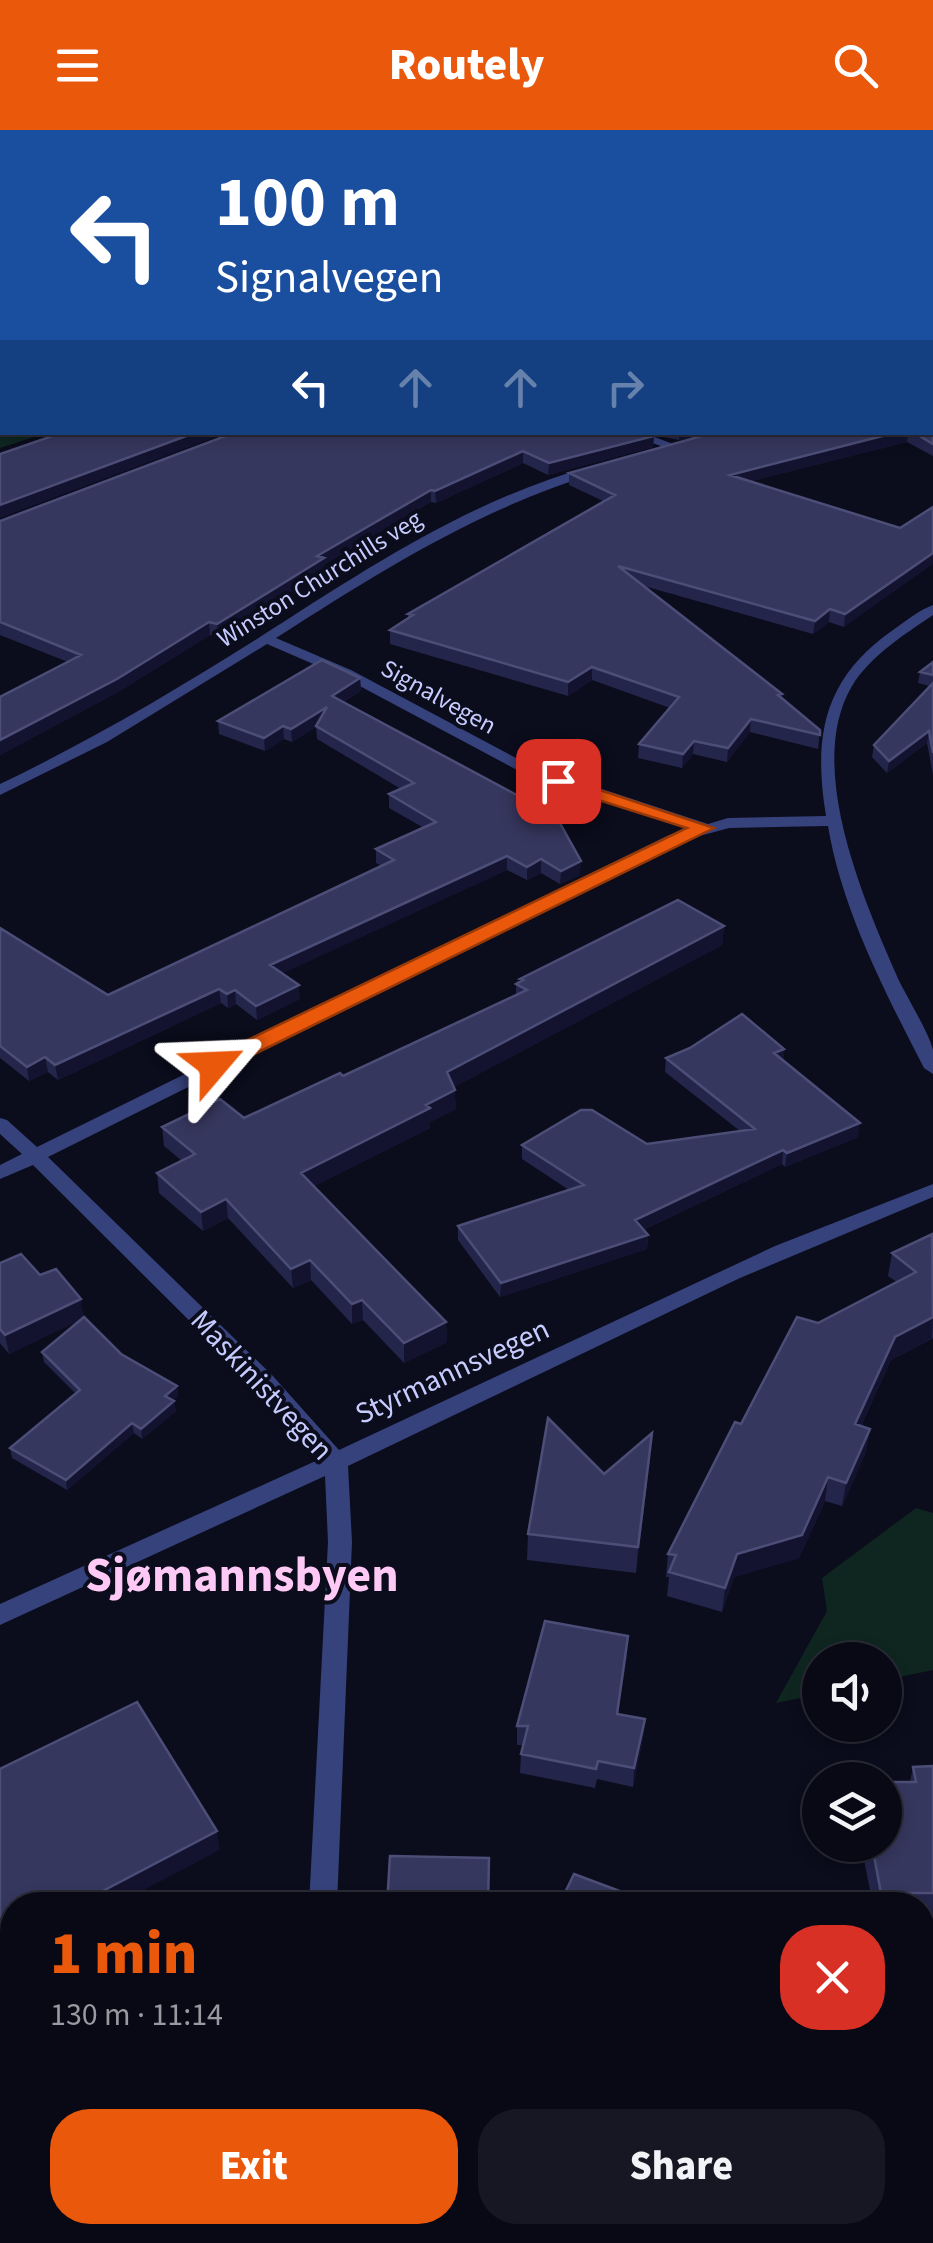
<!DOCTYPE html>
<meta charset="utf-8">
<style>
body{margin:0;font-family:"Source Sans 3",sans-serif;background:#161722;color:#f1f3f6;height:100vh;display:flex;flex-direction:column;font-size:38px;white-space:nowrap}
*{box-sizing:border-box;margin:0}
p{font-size:32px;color:#989aa0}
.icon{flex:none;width:55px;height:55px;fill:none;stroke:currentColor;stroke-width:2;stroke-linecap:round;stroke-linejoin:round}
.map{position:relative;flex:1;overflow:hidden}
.drawer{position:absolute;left:0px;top:1762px;width:935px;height:352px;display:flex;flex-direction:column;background:#080915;border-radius:40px 40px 0 0;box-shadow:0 5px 15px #0003,0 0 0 2px #292a34}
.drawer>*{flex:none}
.hud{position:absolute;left:0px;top:0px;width:935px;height:305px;box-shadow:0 5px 15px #0003,0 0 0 2px #292a34;background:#1a4fa0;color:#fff;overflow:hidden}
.tools{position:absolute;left:802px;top:1512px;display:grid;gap:20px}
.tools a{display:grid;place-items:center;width:100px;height:100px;border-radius:50%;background:#080915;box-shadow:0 5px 15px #0003,0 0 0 2px #292a34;font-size:50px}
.pin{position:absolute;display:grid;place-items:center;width:85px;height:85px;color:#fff;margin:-42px;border-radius:20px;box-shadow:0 5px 15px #0006}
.me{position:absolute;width:110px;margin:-55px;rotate:64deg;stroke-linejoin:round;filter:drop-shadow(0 0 8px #0008)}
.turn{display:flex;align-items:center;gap:35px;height:210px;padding:0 50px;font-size:45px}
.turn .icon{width:130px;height:130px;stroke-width:2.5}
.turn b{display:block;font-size:70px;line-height:85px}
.lanes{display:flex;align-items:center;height:95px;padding:0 50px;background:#0003;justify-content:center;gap:50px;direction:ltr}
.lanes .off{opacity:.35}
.round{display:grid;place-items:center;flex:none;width:105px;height:105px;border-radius:40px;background:#161722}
.head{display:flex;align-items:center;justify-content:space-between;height:170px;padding:0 50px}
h1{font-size:60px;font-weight:800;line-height:75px;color:#ea580c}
.action{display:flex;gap:20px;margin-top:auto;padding:20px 50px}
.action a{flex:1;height:115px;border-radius:40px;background:#ea580c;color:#fff;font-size:40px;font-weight:800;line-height:115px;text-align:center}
.action a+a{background:#161722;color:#f1f3f6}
header{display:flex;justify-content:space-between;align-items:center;height:130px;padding:0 50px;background:#ea580c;color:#fff;font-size:45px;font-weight:800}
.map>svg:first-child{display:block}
</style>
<header><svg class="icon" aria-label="menu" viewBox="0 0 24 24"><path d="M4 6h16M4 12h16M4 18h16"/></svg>Routely<svg class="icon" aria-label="search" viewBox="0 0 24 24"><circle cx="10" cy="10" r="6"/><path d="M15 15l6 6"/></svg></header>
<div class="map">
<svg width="933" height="2113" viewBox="0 0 933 2113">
<rect width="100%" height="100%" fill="#0b0c1c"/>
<!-- green -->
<path fill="#0f2620" d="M 0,0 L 933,0 L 933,60 L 932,2 L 2,2 L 2,302 L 46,303 L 0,318 Z
M 916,1378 L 933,1383 L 933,1540 L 885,1550 L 885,1530 L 820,1530 L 820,1564 L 776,1573 L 827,1481 L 822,1448 Z"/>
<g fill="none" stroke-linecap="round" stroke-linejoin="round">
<!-- path -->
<path stroke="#2dac8b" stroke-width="2.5" stroke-dasharray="2.5 4" stroke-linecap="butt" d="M 53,0 L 60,2
M 665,0 L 675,2
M 164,2 L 174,0"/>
<!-- minor -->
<path fill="#36427b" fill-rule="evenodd" d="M 621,302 L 641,302 L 684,318 L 678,322 Z
M 592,336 L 596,337 L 596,343 C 477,380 381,441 276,508 L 351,540 L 529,635 L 708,694 L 728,688 L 826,686 C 813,606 823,549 893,500 C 906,491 919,480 933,475 L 933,485 C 904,505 871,525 852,556 C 805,635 863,768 896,844 C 905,865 928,900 933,920 C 933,927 933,937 933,944 L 924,938 C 885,862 842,780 828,696 L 729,698 L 681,711 L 48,1027 L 272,1245 L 339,1320 L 775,1116 L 933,1054 L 933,1067 L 740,1148 L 348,1336 L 352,1412 L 337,1775 L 309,1775 L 328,1412 L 325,1346 L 0,1495 L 0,1474 L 320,1329 L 256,1257 L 33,1035 L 0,1049 L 0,1035 L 22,1024 L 0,1004 L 0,988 L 7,990 L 37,1017 L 669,705 L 691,699 L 519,641 L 341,546 L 267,514 L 107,612 L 0,665 L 0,654 C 90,611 176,560 260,507 C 366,439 469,370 592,336 Z
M 283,2102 L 315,2102 L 314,2113 L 282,2113 Z"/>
</g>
<!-- wall -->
<path fill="#24254b" d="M 933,179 L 933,326 L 907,312 L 751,351 L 900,398 L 844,497 L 829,492 L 813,504 L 644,456 L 782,564 L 781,568 L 820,600 L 818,619 L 750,602 L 727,632 L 693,624 L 682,638 L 638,628 L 639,614 L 670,578 L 592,550 L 568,566 L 390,514 L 390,500 L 408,488 L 408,484 L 603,371 L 569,355 L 569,343 L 711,304 L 679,310 L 649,304 L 654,306 L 653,317 L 548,345 L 523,333 L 436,373 L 431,372 L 325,434 L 325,441 L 218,507 L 210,505 L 118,562 L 0,625 L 0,567 L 68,532 L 0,505 L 0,391 L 236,302 L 932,302 Z
M 933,532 L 933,645 L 927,613 L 887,643 L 872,627 L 874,615 L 929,556 L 918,553 L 920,542 Z
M 360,548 L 361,561 L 343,572 L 580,745 L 560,754 L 541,743 L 527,750 L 507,740 L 282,843 L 300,869 L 257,890 L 236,874 L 228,878 L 221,873 L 58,950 L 48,942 L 29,951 L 0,928 L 0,798 L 108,865 L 382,736 L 376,733 L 376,719 L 424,698 L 389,678 L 389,664 L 401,659 L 317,609 L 316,597 L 292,612 L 284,609 L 265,621 L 219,604 L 218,591 Z
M 724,796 L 722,815 L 454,957 L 456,979 L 430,992 L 430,998 L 314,1056 L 446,1192 L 447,1212 L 404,1233 L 363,1190 L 352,1194 L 311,1150 L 293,1158 L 228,1088 L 203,1101 L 159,1063 L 157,1043 L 182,1031 L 164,1016 L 162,997 L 244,988 L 343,946 L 516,865 L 516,854 L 520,852 L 520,849 Z
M 784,919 L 783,930 L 858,1007 L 785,1037 L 782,1034 L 643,1100 L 648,1105 L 647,1119 L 500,1167 L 458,1110 L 458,1096 L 569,1060 L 522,1029 L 522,1015 L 647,1014 L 740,1001 L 665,942 L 666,928 Z
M 933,1104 L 933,1208 L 891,1230 L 861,1296 L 870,1299 L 866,1322 L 842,1376 L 825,1371 L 799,1428 L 734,1447 L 722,1482 L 667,1466 L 669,1447 L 666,1447 L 668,1424 L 741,1294 L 897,1152 L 888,1146 L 892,1123 Z
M 0,1133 L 40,1145 L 84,1187 L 121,1224 L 177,1256 L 178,1266 L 173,1270 L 176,1281 L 142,1309 L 134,1303 L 67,1360 L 12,1328 L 10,1318 L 76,1264 L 44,1232 L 42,1222 L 84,1188 L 9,1224 L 0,1213 Z
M 650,1329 L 636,1443 L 527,1430 L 528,1404 L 604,1344 Z
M 627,1525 L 618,1584 L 645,1589 L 643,1608 L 633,1657 L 597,1649 L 595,1658 L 520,1643 L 521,1624 L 523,1615 L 517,1615 L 517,1596 Z
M 933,1636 L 933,1788 L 922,1788 L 922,1775 L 873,1775 L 861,1715 L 885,1715 L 910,1652 L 913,1637 Z"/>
<!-- shaded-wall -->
<path fill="#131330" d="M 197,302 L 229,302 L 0,388 L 0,375 Z
M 680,302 L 718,302 L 679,310 Z
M 898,302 L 908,302 L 907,312 L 729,357 L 730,345 Z
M 654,306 L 653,317 L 548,345 L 549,333 Z
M 523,321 L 523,333 L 436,373 L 435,361 Z
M 431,360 L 431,372 L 325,434 L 325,441 L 218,507 L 217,494 L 317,426 Z
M 933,423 L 933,434 L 844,497 L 845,484 Z
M 830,479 L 829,492 L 813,504 L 815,491 Z
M 209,492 L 210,505 L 118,562 L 0,625 L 0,610 Z
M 592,537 L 592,550 L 568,566 L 568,552 Z
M 360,548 L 361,561 L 332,578 L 332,566 Z
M 327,577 L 328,590 L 292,612 L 291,599 Z
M 751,589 L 750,602 L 727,632 L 728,618 Z
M 283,596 L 284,609 L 265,621 L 264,608 Z
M 929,601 L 927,613 L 887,643 L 889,631 Z
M 694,611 L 693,624 L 682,638 L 683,624 Z
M 507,726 L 507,740 L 271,849 L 270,835 Z
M 541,729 L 541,743 L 527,750 L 527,737 Z
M 581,731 L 580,745 L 560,754 L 561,741 Z
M 724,796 L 722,815 L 447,961 L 447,942 Z
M 299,855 L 300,869 L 257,890 L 256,876 Z
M 219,859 L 221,873 L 58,950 L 55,935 Z
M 235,860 L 236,874 L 228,878 L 227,864 Z
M 784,919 L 783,932 L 774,923 Z
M 45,927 L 48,942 L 29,951 L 27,937 Z
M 455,960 L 456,979 L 430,992 L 430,998 L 302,1062 L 301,1043 Z
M 860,993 L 858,1007 L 785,1037 L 787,1023 Z
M 783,1020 L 782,1034 L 634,1104 L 635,1090 Z
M 226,1069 L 228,1088 L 203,1101 L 201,1082 Z
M 648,1105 L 647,1119 L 500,1167 L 501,1153 Z
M 310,1130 L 311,1150 L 293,1158 L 291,1139 Z
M 81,1169 L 84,1188 L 9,1224 L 5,1205 Z
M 362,1170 L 363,1190 L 352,1194 L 352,1174 Z
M 933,1187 L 932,1208 L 891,1230 L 851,1317 L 855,1294 L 895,1207 Z
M 446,1192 L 447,1212 L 404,1233 L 404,1213 Z
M 177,1256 L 178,1266 L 166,1276 L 165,1266 Z
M 174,1271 L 176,1281 L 142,1309 L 141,1299 Z
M 132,1293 L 134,1303 L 67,1360 L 66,1350 Z
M 870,1299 L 866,1322 L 842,1376 L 846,1353 Z
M 652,1303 L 650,1329 L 636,1443 L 638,1417 Z
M 828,1347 L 825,1371 L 799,1428 L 734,1447 L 722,1482 L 725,1458 L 737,1424 Z
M 628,1506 L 627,1525 L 615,1603 L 617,1584 Z
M 645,1589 L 643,1608 L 633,1657 L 634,1638 Z
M 217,1701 L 220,1720 L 115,1775 L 76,1775 Z
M 12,1856 L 12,1877 L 0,1883 L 0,1862 Z"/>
<!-- building -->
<path fill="#36375e" stroke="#4c4e77" stroke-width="2.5" d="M 932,179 L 933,179 L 932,245 Z
M 932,253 L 933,255 L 933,314 L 913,302 L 932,302 Z
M 64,302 L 197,302 L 0,375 L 0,324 Z
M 236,302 L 645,302 L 654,306 L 549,333 L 523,321 L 435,361 L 431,360 L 317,426 L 324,428 L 217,494 L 209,492 L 117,549 L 0,610 L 0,567 L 81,525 L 0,492 L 0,391 Z
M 716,302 L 898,302 L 730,345 L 900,398 L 933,377 L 933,423 L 845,484 L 830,479 L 815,491 L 618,436 L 782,564 L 778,565 L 820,600 L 820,605 L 751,589 L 728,618 L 694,611 L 683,624 L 639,614 L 679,567 L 592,537 L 568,552 L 390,500 L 413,485 L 408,484 L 615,365 L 569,343 Z
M 322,530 L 360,548 L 332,566 L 541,678 L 551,677 L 581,731 L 561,741 L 541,729 L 527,737 L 507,726 L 270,835 L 299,855 L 256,876 L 235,860 L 227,864 L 219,859 L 55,935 L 45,927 L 27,937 L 0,916 L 0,798 L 108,865 L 394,730 L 376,719 L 436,692 L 389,664 L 414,653 L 316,596 L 327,577 L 291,599 L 283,596 L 264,608 L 218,591 Z
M 933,532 L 933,545 L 920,542 Z
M 933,553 L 933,623 L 929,601 L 889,631 L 874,615 Z
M 678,770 L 724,796 L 447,942 L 455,960 L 426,975 L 430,978 L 301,1043 L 446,1192 L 404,1213 L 362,1170 L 352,1174 L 310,1130 L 291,1139 L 226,1069 L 201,1082 L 157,1043 L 195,1024 L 162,997 L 220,969 L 244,988 L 340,943 L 343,946 L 527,860 L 516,854 L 523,850 L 520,849 Z
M 742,884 L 784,919 L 774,923 L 860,993 L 787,1023 L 783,1020 L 635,1090 L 648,1105 L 501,1153 L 458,1096 L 584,1055 L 522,1015 L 581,980 L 592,980 L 647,1014 L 755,999 L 666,928 L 690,918 Z
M 932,1104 L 933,1187 L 895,1207 L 855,1294 L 870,1299 L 846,1353 L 828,1347 L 802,1405 L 737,1424 L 725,1458 L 669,1442 L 676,1425 L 668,1424 L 735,1292 L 741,1294 L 797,1187 L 818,1193 L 916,1142 L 892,1123 Z
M 21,1124 L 40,1145 L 56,1139 L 81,1169 L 5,1205 L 0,1199 L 0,1133 Z
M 84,1187 L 121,1224 L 177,1256 L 165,1266 L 174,1271 L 141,1299 L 132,1293 L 66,1350 L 10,1318 L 80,1260 L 42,1222 Z
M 548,1288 L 604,1344 L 652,1303 L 638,1417 L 528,1404 Z
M 545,1491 L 628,1506 L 617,1584 L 645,1589 L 634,1638 L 598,1631 L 596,1639 L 521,1624 L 528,1596 L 517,1596 Z
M 137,1572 L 217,1701 L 76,1775 L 12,1775 L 12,1856 L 0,1862 L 0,1639 Z
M 933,1636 L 933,1763 L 881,1763 L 872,1715 L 885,1715 L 885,1652 L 916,1652 L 913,1637 Z
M 390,1726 L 489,1728 L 488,1775 L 387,1775 Z
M 574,1744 L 657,1775 L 559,1775 Z
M 922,1995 L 933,2000 L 933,2113 L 845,2113 L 849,2102 L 922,2102 Z
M 12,2083 L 12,2102 L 108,2102 L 106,2105 L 123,2113 L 0,2113 L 0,2104 Z
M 539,2102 L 677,2102 L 693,2113 L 532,2113 Z"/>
<!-- route -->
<path fill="#ea580c" stroke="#983908" stroke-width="2.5" d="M 558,646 L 714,698 L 222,940 L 206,940 L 203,935 L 206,930 L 687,698 L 551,655 L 549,651 Z"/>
<g text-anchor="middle" stroke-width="8" stroke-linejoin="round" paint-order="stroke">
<!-- far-street labels -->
<g font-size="25" fill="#c7ccff" stroke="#0b0c1c">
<text transform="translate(319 448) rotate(-32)" y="9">Winston Churchills veg</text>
<text transform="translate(439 566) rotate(29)" y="9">Signalvegen</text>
</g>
<!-- street labels -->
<g font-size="30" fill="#c7ccff" stroke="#0b0c1c">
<text transform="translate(452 1241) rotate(-25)" y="10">Styrmannsvegen</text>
<text transform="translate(262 1255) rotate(47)" y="10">Maskinistvegen</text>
</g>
<!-- near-district labels -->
<g font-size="48" font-weight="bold" fill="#ffc9f6" stroke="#0b0c1c">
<text x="242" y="1461">Sjømannsbyen</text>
</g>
</g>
</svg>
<div class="tools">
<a><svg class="icon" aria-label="sound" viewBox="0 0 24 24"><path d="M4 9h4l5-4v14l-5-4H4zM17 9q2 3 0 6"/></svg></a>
<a><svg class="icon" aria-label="layers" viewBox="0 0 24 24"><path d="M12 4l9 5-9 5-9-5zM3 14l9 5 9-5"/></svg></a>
</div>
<div class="pin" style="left:558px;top:651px;background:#d93025"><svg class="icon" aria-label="arrive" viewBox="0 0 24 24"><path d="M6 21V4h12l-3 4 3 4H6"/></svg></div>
<svg class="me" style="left:214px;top:935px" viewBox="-20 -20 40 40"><path d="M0-17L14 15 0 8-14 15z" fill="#ea580c" stroke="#fff" stroke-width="4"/></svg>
<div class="hud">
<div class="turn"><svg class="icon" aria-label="left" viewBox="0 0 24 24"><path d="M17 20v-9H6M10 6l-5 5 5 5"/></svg><div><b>100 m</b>Signalvegen</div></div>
<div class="lanes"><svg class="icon" aria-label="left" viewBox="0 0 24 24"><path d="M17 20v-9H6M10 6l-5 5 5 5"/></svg><svg class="icon off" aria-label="ahead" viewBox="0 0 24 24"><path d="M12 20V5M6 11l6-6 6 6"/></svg><svg class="icon off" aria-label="ahead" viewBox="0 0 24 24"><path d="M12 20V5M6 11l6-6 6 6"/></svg><svg class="icon off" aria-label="right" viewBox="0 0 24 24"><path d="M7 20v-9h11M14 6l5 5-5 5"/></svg></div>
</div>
<section class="drawer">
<div class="head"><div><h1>1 min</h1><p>130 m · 11:14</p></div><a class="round" style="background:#d93025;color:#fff"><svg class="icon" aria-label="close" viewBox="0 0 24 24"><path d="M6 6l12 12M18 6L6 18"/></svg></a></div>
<div class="action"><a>Exit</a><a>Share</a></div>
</section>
</div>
